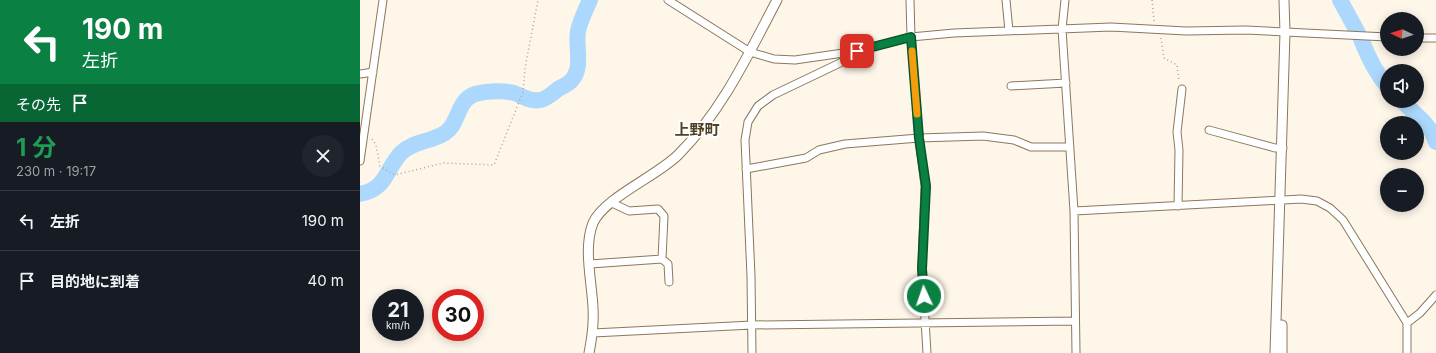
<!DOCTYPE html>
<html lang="ja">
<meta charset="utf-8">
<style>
body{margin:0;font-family:Inter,"Noto Sans JP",sans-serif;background:#20242c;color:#f1f3f6;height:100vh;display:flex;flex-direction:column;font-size:15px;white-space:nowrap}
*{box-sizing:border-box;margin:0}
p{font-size:13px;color:#9ea1a6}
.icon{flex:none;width:22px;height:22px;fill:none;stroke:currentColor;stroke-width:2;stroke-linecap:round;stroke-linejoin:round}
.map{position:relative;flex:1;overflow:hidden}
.sheet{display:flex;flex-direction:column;background:#171b24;width:360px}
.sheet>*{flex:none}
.hud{background:#0b8043;color:#fff;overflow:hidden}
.needle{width:26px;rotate:274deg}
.controls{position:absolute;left:1020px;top:12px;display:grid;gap:8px}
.controls a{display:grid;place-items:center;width:44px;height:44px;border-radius:50%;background:#171b24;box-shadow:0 2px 10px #0003;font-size:20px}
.speed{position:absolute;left:12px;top:289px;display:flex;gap:8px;font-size:20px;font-weight:700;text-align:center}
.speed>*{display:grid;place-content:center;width:52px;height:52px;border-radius:50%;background:#171b24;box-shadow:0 2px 10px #0003;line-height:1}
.speed small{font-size:10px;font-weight:400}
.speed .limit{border:6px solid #d22;background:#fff;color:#111}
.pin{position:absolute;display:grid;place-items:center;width:34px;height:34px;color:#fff;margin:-17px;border-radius:8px;box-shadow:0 2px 6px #0006}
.me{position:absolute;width:44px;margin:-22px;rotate:357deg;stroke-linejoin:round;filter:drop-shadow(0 0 3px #0008)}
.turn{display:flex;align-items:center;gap:14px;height:84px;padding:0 16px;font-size:18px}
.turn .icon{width:52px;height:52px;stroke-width:2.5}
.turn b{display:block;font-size:28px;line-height:34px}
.then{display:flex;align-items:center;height:38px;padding:0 16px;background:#0003;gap:8px;font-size:15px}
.round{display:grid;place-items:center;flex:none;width:42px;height:42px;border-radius:21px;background:#20242c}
.summary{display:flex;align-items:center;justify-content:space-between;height:68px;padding:0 16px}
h1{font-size:24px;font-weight:700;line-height:30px;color:#1e9e55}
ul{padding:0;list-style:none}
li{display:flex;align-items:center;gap:12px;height:60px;padding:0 16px;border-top:1px solid #363941}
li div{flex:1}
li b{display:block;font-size:15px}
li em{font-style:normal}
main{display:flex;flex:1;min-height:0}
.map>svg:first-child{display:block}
</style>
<main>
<section class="sheet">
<div class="hud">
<div class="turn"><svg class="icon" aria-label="left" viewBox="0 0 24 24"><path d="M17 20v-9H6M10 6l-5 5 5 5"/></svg><div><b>190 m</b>左折</div></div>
<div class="then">その先<svg class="icon" aria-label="arrive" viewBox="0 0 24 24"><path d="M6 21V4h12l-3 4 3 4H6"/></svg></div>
</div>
<div class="summary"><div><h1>1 分</h1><p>230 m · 19:17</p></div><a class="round"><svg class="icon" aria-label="close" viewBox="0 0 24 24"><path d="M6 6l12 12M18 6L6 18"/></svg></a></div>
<ul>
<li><svg class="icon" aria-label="left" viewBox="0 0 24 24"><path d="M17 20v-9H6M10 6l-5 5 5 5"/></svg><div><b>左折</b></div><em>190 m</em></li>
<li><svg class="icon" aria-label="arrive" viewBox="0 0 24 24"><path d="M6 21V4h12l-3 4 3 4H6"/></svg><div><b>目的地に到着</b></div><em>40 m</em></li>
</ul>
</section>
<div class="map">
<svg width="1076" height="353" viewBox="0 0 1076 353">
<rect width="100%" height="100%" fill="#fef6e9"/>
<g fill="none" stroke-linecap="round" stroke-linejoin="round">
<!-- river -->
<path stroke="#abd8fc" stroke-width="16" d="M 980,0 L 998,33
M 1001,39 C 1008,57 1015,72 1027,86
M 1042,101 L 1063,121 L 1072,132 L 1076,142
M 0,194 C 27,189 25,170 41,153 C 53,141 71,142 85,133 C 100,123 96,101 115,94 C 126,91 143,90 154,93 C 163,96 170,102 180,100 C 187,99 193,93 198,89 C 202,87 208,84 211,81 C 224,67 215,47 218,31 C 220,21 226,9 230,0"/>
<defs>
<path id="minor" d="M 308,0 L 390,52 L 414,59 L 435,60 L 497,51 L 551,37 L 594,33 L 751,27 L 826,31 L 886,30 L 1027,37
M 550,0 L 551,37 L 559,138 L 565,186 L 562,269 L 567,353
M 646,0 L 649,31
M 705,0 L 702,29 L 714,211 L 716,353
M 1057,38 L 1076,38
M 0,74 L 13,72
M 651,86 L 706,83
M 849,130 L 915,148 L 923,148
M 0,161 L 23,0
M 386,169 L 446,158 L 459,150 L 485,144 L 559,138 L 623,136 L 654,140 L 671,147 L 710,147
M 252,203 L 269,211 L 298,209 L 304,216 L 302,259
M 818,206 L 819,150 L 817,132 L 822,89
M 714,211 L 941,199 L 957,201 L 970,208 L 983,220 L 1047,323 L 1047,353
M 230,264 L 302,259 L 308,264 L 309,282
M 1047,323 L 1060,313 L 1076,295
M 233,333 L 392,325 L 715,321
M 392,353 L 391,276 L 385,140 L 388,122 L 398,106 L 413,95 L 482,62 L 496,51"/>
<path id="tertiary" d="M 922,325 L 922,353
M 229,353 C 232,338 234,323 233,308 C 232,282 223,248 233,223 C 244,198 297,176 318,155 C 362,111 388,55 417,0
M 915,353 L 925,33 L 924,0"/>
</defs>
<!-- minor casing -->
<use href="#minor" stroke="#8a785b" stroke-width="9"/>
<!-- tertiary casing -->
<use href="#tertiary" stroke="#8a785b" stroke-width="11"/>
<!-- path -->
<path stroke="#aca598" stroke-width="1.5" stroke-dasharray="1 3" stroke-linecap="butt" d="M 792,0 L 794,21
M 801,38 L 804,58 L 817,65 L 819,81
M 12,139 L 16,145 L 20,166 L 35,175 L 83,163 L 134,165 L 163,92 L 165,68 L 178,0"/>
<!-- minor -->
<use href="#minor" stroke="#fff" stroke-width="7"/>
<!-- tertiary -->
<use href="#tertiary" stroke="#fff" stroke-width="9"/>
</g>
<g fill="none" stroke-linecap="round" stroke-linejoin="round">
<defs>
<path id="route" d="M 497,51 L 551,37 L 559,138 L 566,186 L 562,269 L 564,296"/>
</defs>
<!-- route casing -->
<use href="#route" stroke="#07532c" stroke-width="10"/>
<!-- route -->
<use href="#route" stroke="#0b8043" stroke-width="7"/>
<!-- slow -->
<path stroke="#f59e0b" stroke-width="7" d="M 552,51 L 557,114"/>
</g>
<g text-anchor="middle" stroke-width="4" stroke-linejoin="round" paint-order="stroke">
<!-- quarter labels -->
<g font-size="15" font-weight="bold" fill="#504024" stroke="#fff">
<text x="337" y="135">上野町</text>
</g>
</g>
</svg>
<div class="controls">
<a><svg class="needle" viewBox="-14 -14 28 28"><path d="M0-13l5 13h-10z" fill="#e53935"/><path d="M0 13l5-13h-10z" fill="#9ea1a6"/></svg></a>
<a><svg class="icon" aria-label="sound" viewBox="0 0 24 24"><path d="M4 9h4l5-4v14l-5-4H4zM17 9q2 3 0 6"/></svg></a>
<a>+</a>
<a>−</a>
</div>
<div class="speed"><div>21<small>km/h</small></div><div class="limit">30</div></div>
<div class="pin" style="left:497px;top:51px;background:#d93025"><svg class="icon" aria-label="arrive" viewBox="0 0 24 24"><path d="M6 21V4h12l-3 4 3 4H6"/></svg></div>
<svg class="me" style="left:564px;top:296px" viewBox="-20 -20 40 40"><circle r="17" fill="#0b8043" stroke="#fff" stroke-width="3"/><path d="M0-11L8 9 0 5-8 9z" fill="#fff"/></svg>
</div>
</main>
